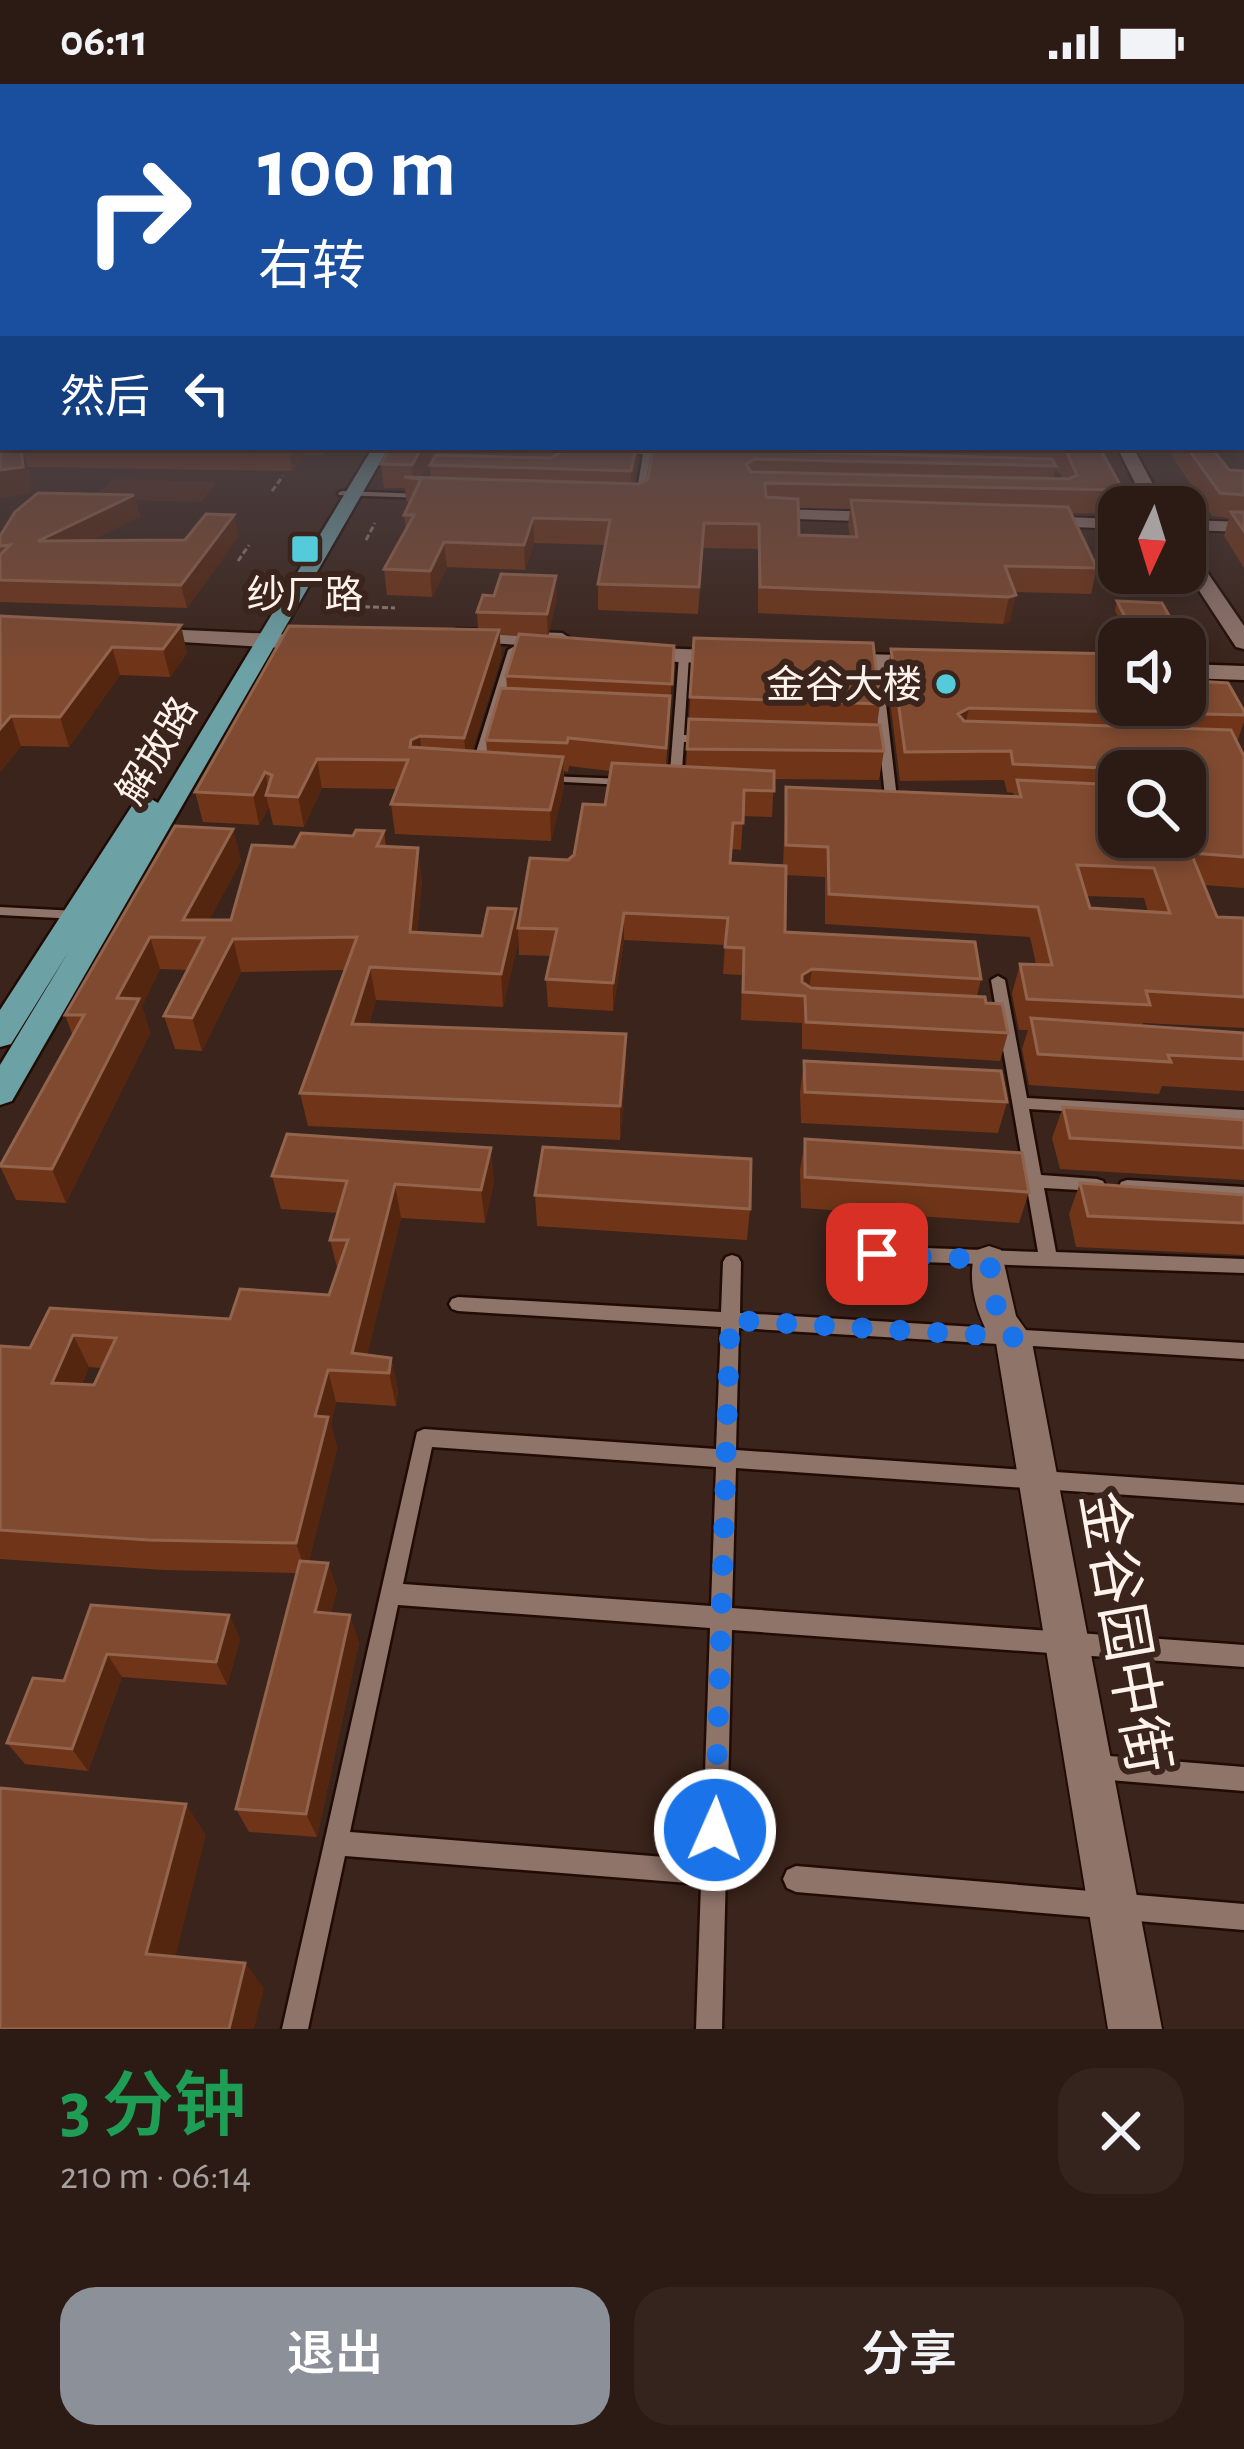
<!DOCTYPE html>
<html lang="zh">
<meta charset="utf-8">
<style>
body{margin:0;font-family:"Alegreya Sans","Noto Sans SC",sans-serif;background:#34241d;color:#f1f3f6;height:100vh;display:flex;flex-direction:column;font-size:45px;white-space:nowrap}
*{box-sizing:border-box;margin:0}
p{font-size:39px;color:#a6a1a0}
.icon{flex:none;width:66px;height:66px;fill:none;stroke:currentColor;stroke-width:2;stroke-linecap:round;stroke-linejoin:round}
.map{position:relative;height:1945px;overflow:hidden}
.details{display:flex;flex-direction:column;background:#2c1b14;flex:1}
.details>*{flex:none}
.hud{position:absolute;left:0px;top:0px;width:1245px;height:366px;box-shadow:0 6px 18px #0003,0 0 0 3px #483934;background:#1a4fa0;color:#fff;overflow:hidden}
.needle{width:78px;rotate:184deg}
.buttons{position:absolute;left:1098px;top:402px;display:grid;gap:24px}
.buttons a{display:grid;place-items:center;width:108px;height:108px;border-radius:24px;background:#2c1b14;box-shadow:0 6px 18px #0003,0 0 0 3px #483934;font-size:60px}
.pin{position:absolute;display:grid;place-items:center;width:102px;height:102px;color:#fff;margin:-51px;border-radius:24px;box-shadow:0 6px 18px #0006}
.me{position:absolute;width:132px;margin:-66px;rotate:2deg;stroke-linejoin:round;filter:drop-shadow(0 0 9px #0008)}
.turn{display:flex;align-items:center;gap:42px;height:252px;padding:0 60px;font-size:54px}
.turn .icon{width:156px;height:156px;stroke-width:2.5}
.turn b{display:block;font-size:84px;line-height:102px}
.then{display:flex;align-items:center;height:114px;padding:0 60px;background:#0003;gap:24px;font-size:45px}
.round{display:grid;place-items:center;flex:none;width:126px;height:126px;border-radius:36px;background:#34241d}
.head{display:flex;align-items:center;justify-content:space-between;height:204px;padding:0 60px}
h1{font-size:72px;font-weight:600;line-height:90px;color:#1e9e55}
.button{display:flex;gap:24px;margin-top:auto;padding:24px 60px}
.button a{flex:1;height:138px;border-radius:36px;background:#8c9099;color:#fff;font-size:48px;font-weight:600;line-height:138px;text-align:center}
.button a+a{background:#34241d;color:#f1f3f6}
.status{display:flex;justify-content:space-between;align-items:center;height:84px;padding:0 60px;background:#2c1b14;direction:ltr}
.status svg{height:33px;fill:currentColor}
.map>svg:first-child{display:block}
</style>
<div class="status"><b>06:11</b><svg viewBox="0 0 49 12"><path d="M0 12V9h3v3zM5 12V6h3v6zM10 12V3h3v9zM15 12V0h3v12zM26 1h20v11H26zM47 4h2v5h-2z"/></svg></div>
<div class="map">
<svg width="1244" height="1945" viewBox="0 0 1244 1945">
<rect width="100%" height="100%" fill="#3a241b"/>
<!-- green -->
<path fill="#502919" d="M 113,395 L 217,398 L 201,418 L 92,415 Z"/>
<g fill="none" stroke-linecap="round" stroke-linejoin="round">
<defs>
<path id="service" d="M 617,365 L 647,366 L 651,368 L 642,420 L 635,418 L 643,370 L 620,369 Z
M 342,407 L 423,410 L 427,412 L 423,414 L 339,411 L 338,409 Z
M 513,563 L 518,566 L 483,684 L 481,686 L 473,686 L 471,684 L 508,566 Z
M 684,569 L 689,572 L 684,651 L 707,652 L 713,655 L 707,658 L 684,658 L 681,701 L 675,705 L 669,701 L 679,572 Z
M 876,574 L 881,577 L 898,723 L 892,727 L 886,723 L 871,577 Z
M 547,692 L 625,695 L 631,698 L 625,701 L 543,697 L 543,693 Z
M 0,823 L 77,827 L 84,831 L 77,835 L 0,831 Z
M 998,892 L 1005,896 L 1027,1014 L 1244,1026 L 1244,1038 L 1029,1025 L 1041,1091 L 1097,1095 L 1103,1097 L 1105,1101 L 1103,1105 L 1097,1107 L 1044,1104 L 1056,1168 L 1244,1175 L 1244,1189 L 891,1177 L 834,1173 L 831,1168 L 834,1163 L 840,1161 L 1038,1168 L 991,896 Z
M 1127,1096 L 1244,1103 L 1244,1115 L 1127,1108 L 1121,1106 L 1119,1102 L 1121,1098 Z
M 732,1171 L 738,1173 L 741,1178 L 740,1229 L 1244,1259 L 1244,1275 L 739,1244 L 736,1366 L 1244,1401 L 1244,1419 L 736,1384 L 732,1524 L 1244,1561 L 1244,1583 L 732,1546 L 722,1945 L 696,1945 L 701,1800 L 345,1772 L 308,1945 L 282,1945 L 417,1348 L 424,1345 L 716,1365 L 721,1243 L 458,1227 L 452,1225 L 449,1220 L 452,1215 L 458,1213 L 721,1228 L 723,1178 L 726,1173 ZM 432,1363 L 716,1383 L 711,1522 L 403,1500 ZM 398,1521 L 710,1544 L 702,1776 L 350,1748 Z
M 1097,1671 L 1244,1683 L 1244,1707 L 1097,1695 L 1089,1691 L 1085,1683 L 1089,1675 Z
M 796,1782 L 1244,1820 L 1244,1846 L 796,1808 L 787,1804 L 783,1795 L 787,1786 Z"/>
<path id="minor" d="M 773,425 L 885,428 L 893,433 L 885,438 L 767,434 L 767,426 Z
M 1035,432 L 1119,435 L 1119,445 L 1029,441 L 1029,433 Z
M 1185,436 L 1244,438 L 1244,448 L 1185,446 Z
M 989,1162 L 1001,1166 L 1016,1232 L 1031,1253 L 1162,1945 L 1108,1945 L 996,1259 C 978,1241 964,1190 977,1166 Z"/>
<path id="secondary" d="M 1117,363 L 1133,363 L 1165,423 L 1147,423 Z
M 1185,464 L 1192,466 L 1244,542 L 1244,565 L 1236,563 L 1185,485 Z
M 140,544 L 298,551 L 309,558 L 298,565 L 132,555 L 132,545 Z
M 457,545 L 562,549 L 573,556 L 562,563 L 449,557 L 446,552 Z
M 631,563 L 736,567 L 747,574 L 736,581 L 623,575 L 623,565 Z
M 829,569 L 934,572 L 945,579 L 934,586 L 821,581 L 818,576 Z
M 1185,580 L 1244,582 L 1244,596 L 1185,594 Z"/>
<path id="primary" d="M 373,363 L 389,363 L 12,1017 L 0,1021 L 0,981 L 69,867 L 11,960 L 0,963 L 0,926 L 137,714 L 146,712 L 158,719 Z"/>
</defs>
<!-- service casing -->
<use href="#service" stroke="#200c05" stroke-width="5"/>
<!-- minor casing -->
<use href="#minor" stroke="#200c05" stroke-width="4"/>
<!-- secondary casing -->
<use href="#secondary" stroke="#200c05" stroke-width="5"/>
<!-- primary casing -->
<use href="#primary" stroke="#200c05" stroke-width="5"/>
<!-- path -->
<path stroke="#8e7c75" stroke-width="3" stroke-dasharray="6 3" stroke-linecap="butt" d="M 272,407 L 283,392
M 366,456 L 375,439
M 238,477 L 249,461
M 346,522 L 395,524"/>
<!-- service -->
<use href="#service" fill="#8f746a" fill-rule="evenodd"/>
<!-- minor -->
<use href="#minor" fill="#8f746a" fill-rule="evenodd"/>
<!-- secondary -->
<use href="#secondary" fill="#8f746a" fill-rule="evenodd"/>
<!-- primary -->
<use href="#primary" fill="#6ca1a6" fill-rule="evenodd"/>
</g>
<!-- wall -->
<path fill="#703519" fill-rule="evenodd" d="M 0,309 L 3,363 L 328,363 L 322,371 L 303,371 L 292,387 L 28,383 L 31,409 L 0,414 Z
M 391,363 L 638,363 L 633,400 L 639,400 L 648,395 L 652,366 L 649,363 L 1099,363 L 1123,406 L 1117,430 L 1071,429 L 1097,484 L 1091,510 L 1015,508 L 1010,538 L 1003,540 L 758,529 L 758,465 L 703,464 L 698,530 L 598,526 L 598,500 L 605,461 L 534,459 L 525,486 L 447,483 L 432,513 L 387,511 L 384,485 L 406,446 L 404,431 L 410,418 L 406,417 L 405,404 L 384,404 L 381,380 ZM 430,383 L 431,394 L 420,394 L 424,386 ZM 1055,386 L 1061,390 L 1063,395 L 1053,395 ZM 798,424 L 850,425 L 848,441 L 850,453 L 799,451 Z
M 1166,363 L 1211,363 L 1229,386 L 1244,387 L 1244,484 L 1224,452 L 1229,434 L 1212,432 Z
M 134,411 L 140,433 L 91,456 L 185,456 L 239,452 L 187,524 L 0,518 L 0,452 Z
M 557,514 L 548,552 L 674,562 L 666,682 L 686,683 L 694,554 L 880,620 L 877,641 L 884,667 L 879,696 L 774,695 L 772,733 L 743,732 L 741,766 L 731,765 L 730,779 L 783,782 L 786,703 L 1013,712 L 1014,709 L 1007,708 L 1004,696 L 900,697 L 887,592 L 891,565 L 1196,597 L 1244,627 L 1244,638 L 1237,658 L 1244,672 L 1244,804 L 1204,801 L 1217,833 L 1244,834 L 1244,944 L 1143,939 L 1142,942 L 1244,949 L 1244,1007 L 1162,1002 L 1159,1010 L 1029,1001 L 1022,965 L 1028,946 L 1019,946 L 1012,910 L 1020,880 L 1036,880 L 1030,853 L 825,840 L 825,793 L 786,791 L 785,848 L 981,895 L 977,912 L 986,919 L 1008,949 L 1000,977 L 802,965 L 802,939 L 741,936 L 742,891 L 723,890 L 725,861 L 624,856 L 613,927 L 548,923 L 546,895 L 551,872 L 519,871 L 518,844 L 568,776 L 574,771 L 605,721 L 610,687 L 569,682 L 568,688 L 564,687 L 564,703 L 551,757 L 395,750 L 391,720 L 396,705 L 322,704 L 304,743 L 273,741 L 269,723 L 259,741 L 203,738 L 195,708 L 478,546 L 477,528 ZM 500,551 L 518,552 L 506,592 L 507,604 L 486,656 L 487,668 L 472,667 L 501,573 ZM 1119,687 L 1185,687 L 1119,753 ZM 1086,812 L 1144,814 L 1148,828 L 1090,824 Z
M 1117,517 L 1173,539 L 1170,548 L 1124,546 L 1115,526 Z
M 0,532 L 187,569 L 170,593 L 120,591 L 69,663 L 21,662 L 0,688 Z
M 233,745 L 241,777 L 209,836 L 231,836 L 294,763 L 384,747 L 386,762 L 422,796 L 417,849 L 482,852 L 516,825 L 518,858 L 503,923 L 376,916 L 369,940 L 626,984 L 620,1056 L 308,1042 L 300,1009 L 345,886 L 241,888 L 202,967 L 175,965 L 164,932 L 188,886 L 160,885 L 142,922 L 150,949 L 66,1119 L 16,1116 L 0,1082 L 73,952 L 65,931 Z
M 804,977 L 1007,1018 L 998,1049 L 801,1039 L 800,1008 Z
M 1063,1023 L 1244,1036 L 1244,1096 L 1060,1085 L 1052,1054 Z
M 805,1055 L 1029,1108 L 1019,1139 L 801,1124 L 800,1086 Z
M 272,1092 L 494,1097 L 485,1139 L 401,1134 L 367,1271 L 391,1274 L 398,1306 L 396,1322 L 336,1318 L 331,1340 L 337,1364 L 309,1477 L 328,1479 L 337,1506 L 331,1529 L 359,1558 L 317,1753 L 249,1748 L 236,1725 L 297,1489 L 164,1486 L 0,1475 L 0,1262 L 30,1264 L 50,1224 L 230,1235 L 329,1211 L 338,1187 L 330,1156 L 338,1129 L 281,1125 ZM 89,1283 L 102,1284 L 94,1301 L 82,1300 Z
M 1080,1099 L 1244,1111 L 1244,1171 L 1076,1163 L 1069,1130 Z
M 535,1111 L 750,1125 L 747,1156 L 537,1142 Z
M 91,1521 L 229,1531 L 240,1555 L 227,1601 L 122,1593 L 88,1687 L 25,1680 L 7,1659 L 64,1597 Z"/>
<!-- shaded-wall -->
<path fill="#542610" d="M 22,363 L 28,383 L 31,409 L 0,414 L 0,386 Z
M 288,363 L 302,363 L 303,371 L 292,387 Z
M 422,363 L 430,363 L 432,382 L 424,386 L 419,395 L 413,394 L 412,381 Z
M 636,363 L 638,363 L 638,374 L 631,410 L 631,387 Z
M 134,411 L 140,433 L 44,479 L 38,457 Z
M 234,431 L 239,452 L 187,524 L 181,501 Z
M 533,434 L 534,459 L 525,486 L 524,461 Z
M 444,458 L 447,483 L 432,513 L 430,487 Z
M 556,492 L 557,514 L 548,553 L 547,530 Z
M 1016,511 L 1010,538 L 1003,540 L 1009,513 Z
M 181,541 L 187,569 L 170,593 L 163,565 Z
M 499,546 L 501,573 L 467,683 L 464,654 Z
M 112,563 L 120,591 L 69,663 L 60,633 Z
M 969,624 L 963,652 L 958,630 Z
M 11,632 L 21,662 L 0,688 L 0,645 Z
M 420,652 L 423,682 L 410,663 L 411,656 Z
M 563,673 L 564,703 L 551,757 L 550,726 Z
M 317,675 L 322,704 L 304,743 L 298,713 Z
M 265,688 L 270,712 L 266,711 L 269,723 L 259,741 L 253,711 Z
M 233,745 L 241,777 L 200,854 L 183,836 Z
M 418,764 L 422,796 L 414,881 L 410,848 Z
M 516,825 L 518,858 L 503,923 L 501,890 Z
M 624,829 L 624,856 L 613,927 L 613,899 Z
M 150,853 L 160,885 L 142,922 L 150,949 L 66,1119 L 52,1085 L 117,914 Z
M 233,855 L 241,888 L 202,967 L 192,934 Z
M 370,883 L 376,916 L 359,973 L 352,940 Z
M 812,885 L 808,913 L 799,912 L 802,891 Z
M 626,950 L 626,984 L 620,1056 L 620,1022 Z
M 491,1064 L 494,1097 L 485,1139 L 481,1106 Z
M 395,1100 L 401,1134 L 363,1288 L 352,1269 Z
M 73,1251 L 89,1283 L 69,1331 L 52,1299 Z
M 391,1274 L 398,1306 L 396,1322 L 389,1289 Z
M 328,1286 L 336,1318 L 331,1340 L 337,1364 L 306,1489 L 296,1459 L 315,1332 Z
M 328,1479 L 337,1506 L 325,1555 L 315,1528 Z
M 229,1531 L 240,1555 L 227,1601 L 216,1578 Z
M 350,1531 L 359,1558 L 317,1753 L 306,1730 Z
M 107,1570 L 122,1593 L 88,1687 L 72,1665 Z
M 186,1720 L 206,1751 L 170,1895 L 146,1870 Z
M 245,1879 L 264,1904 L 254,1945 L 229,1945 Z"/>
<!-- building -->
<path fill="#7f4a30" stroke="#93644d" stroke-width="3" fill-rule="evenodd" d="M 0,309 L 3,309 L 3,363 L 21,363 L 23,383 L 0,386 Z
M 1242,309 L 1244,309 L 1244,341 L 1242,341 Z
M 391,363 L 422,363 L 412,381 L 381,380 Z
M 553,363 L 636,363 L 631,387 L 430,381 L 436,371 L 551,374 L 559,369 Z
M 653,363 L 769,363 L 772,367 L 1052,375 L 1056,382 L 755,375 L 746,380 L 751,388 L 1068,395 L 1077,391 L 1066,367 L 1059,363 L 1099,363 L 1123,406 L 765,399 L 766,413 L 798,415 L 799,451 L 857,453 L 851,416 L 1068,423 L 1097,484 L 1005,482 L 1016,511 L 1009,513 L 760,503 L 759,440 L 704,439 L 699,503 L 598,500 L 610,436 L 533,434 L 524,461 L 444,458 L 430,487 L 384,485 L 414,431 L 404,431 L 421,395 L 404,393 L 639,400 L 648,395 Z
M 1187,363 L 1211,363 L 1229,386 L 1244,387 L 1244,411 L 1220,409 Z
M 38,409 L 134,411 L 38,457 L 185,456 L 206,430 L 234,431 L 181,501 L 0,496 L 0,471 L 10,461 L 0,462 L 0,452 L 15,428 Z
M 1231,428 L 1244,428 L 1244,447 Z
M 501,490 L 556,492 L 547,530 L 477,528 L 483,511 L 494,512 Z
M 1117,517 L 1162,519 L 1173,539 L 1127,537 Z
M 0,532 L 181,541 L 163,565 L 112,563 L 60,633 L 11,632 L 0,645 Z
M 289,542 L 499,546 L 464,654 L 420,652 L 411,656 L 410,663 L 563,673 L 550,726 L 391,720 L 408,676 L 317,675 L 298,713 L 266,711 L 272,691 L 265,688 L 253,711 L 195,708 Z
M 519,550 L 674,562 L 672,600 L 506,592 Z
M 694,554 L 873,559 L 880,620 L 690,613 Z
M 891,565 L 1119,570 L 1119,621 L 1185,621 L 1185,576 L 1196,597 L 1228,599 L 1244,627 L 1244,631 L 969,624 L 958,630 L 964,637 L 1231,646 L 1244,672 L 1244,773 L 1191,769 L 1217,833 L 1244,834 L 1244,913 L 1146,907 L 1150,921 L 1027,915 L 1020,880 L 1052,881 L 1038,823 L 829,810 L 828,763 L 786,761 L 786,703 L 1021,713 L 1017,696 L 1119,701 L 1119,753 L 1185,753 L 1185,687 L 1129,687 L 1128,685 L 1013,680 L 1011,667 L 905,668 ZM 1077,781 L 1154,784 L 1170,829 L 1090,824 Z
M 501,604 L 670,612 L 666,664 L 568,654 L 567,659 L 486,656 Z
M 689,635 L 880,641 L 884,667 L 687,665 Z
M 612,679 L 774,687 L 774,707 L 744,706 L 743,739 L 733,739 L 730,779 L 786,782 L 785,848 L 975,858 L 981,895 L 812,885 L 802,891 L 802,898 L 811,904 L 985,913 L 986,919 L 1002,920 L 1008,949 L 806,938 L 805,912 L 743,908 L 744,864 L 725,863 L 728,834 L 624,829 L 613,899 L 546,895 L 557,845 L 518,844 L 530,774 L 568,776 L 574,771 L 583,720 L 605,721 Z
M 175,742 L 233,745 L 183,836 L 231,836 L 252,761 L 294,763 L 301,749 L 353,752 L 356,746 L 384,747 L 377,762 L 418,764 L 410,848 L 482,852 L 488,824 L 516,825 L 501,890 L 370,883 L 352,940 L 626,950 L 620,1022 L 300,1009 L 357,853 L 233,855 L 192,934 L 164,932 L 204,854 L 150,853 L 117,914 L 139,915 L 52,1085 L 0,1082 L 84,931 L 65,931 Z
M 1031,934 L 1244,949 L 1244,975 L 1168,971 L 1171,978 L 1038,970 Z
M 804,977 L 1001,987 L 1007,1018 L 805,1008 Z
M 1063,1023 L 1244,1036 L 1244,1064 L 1070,1054 Z
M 287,1050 L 491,1064 L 481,1106 L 395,1100 L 352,1269 L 391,1274 L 389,1289 L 328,1286 L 315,1332 L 328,1333 L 296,1459 L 149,1456 L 0,1446 L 0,1262 L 30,1264 L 50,1224 L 230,1235 L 240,1205 L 329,1211 L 348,1156 L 330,1156 L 347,1097 L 272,1092 ZM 73,1251 L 116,1254 L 94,1301 L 52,1299 Z
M 805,1055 L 1022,1069 L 1029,1108 L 805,1093 Z
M 543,1063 L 751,1075 L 750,1125 L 535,1111 Z
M 1080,1099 L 1244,1111 L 1244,1139 L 1088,1132 Z
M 300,1477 L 328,1479 L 315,1528 L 350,1531 L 306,1730 L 236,1725 Z
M 91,1521 L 229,1531 L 216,1578 L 107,1570 L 72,1665 L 7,1659 L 33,1594 L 64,1597 Z
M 0,1704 L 186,1720 L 146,1870 L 245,1879 L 229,1945 L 0,1945 Z"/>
<!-- sky -->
<linearGradient id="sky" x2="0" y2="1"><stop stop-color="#20140f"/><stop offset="0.53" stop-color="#4f454a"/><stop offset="1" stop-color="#4f454a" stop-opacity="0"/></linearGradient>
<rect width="1244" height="582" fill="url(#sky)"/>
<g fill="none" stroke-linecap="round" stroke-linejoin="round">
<!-- route -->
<path stroke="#1a73e8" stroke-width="21" stroke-dasharray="0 37.8" d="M 715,1746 L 730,1236 L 1013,1253 L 999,1239 L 989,1176 L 877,1170"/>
</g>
<!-- markers -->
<g fill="#53cbdb" stroke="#3a241b" stroke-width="4.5">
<rect x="290" y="450" width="30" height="30" rx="6"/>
<circle cx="946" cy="600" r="12"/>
</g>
<g text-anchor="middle" stroke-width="12" stroke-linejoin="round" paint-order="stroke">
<!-- far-poi labels -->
<g font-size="39" fill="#fef2ed" stroke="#3a241b">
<text x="305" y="524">纱厂路</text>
<text x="922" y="614" text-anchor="end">金谷大楼</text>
</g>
<!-- far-street labels -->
<g font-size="39" fill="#fef2ed" stroke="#3a241b">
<text transform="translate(156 666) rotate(-59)" y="14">解放路</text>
</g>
<!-- near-street labels -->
<g font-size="57" fill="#fef2ed" stroke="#3a241b">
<text transform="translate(1126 1548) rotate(80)" y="20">金谷园中街</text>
</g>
</g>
</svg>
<div class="buttons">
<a><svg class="needle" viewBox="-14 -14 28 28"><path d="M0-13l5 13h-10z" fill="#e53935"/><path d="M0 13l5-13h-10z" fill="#a6a1a0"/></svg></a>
<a><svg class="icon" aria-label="sound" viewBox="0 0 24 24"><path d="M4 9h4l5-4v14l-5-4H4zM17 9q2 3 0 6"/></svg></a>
<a><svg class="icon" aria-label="search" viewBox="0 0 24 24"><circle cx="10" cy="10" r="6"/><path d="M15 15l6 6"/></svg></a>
</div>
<div class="pin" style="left:877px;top:1170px;background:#d93025"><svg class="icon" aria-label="arrive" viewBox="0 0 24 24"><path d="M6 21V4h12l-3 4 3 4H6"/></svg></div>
<svg class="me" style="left:715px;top:1746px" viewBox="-20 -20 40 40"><circle r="17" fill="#1a73e8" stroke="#fff" stroke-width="3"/><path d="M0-11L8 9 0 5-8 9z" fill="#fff"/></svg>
<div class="hud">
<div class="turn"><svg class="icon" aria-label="right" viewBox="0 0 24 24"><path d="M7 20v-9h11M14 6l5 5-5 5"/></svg><div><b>100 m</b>右转</div></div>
<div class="then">然后<svg class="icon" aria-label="left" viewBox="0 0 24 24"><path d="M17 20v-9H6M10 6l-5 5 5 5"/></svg></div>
</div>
</div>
<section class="details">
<div class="head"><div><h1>3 分钟</h1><p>210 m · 06:14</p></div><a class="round"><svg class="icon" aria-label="close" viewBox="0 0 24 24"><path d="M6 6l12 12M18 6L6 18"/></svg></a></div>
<div class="button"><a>退出</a><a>分享</a></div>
</section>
